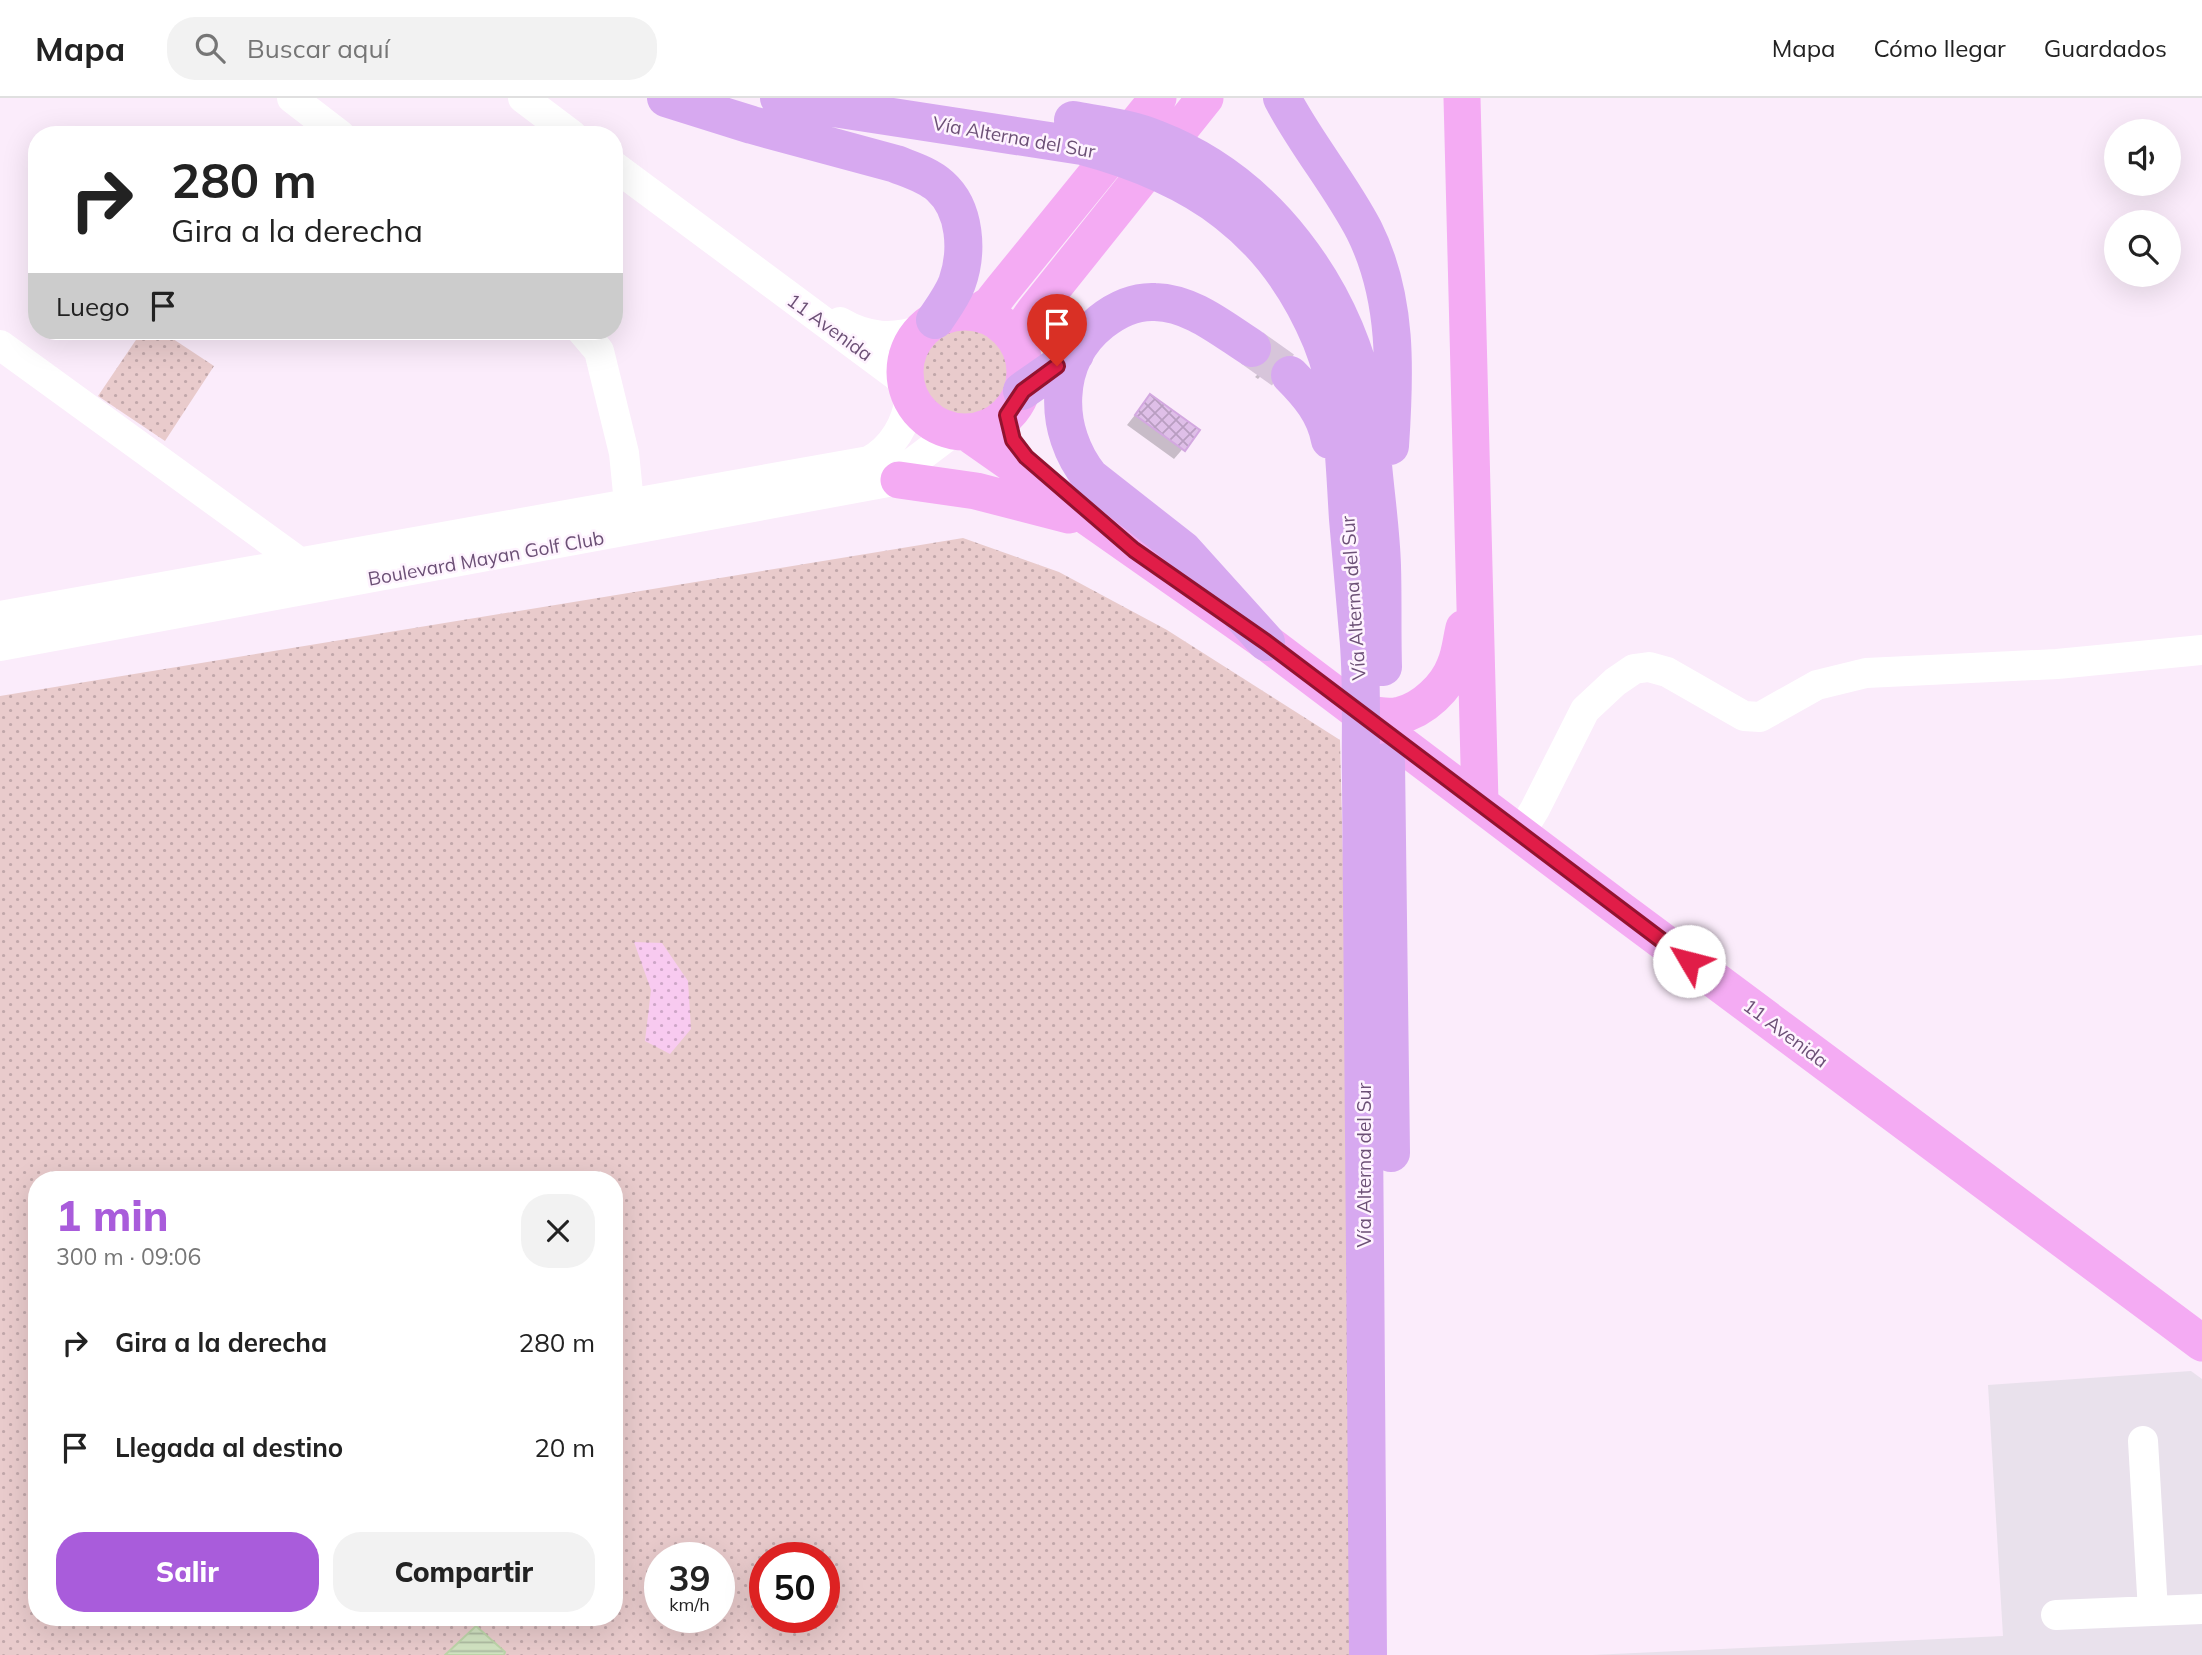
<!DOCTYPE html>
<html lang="es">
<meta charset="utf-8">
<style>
body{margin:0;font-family:Mulish,sans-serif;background:#f2f2f2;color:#222;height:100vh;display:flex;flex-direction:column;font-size:26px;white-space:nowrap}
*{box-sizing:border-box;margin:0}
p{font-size:23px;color:#767676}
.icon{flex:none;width:38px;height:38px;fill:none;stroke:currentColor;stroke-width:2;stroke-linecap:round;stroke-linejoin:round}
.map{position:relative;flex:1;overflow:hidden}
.sheet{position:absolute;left:28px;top:1073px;width:595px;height:455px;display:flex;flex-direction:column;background:#fff;border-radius:28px;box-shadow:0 7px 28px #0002}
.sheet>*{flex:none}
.banner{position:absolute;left:28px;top:28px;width:595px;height:214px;border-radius:28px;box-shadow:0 7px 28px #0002;background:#fff;color:#222;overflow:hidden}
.buttons{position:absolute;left:2104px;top:21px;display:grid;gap:14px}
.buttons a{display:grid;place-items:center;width:77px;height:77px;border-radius:50%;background:#fff;box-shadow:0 7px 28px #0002;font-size:35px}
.speed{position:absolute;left:644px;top:1444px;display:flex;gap:14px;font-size:35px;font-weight:700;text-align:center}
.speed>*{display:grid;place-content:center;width:91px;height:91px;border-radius:50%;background:#fff;box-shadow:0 7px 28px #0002;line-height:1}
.speed small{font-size:18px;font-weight:400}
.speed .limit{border:10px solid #d22;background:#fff;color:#111}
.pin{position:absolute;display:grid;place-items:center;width:60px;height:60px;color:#fff;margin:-72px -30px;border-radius:50% 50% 50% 0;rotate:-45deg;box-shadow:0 0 7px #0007}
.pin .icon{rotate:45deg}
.me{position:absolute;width:77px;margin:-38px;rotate:307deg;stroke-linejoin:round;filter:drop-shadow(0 0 5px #0008)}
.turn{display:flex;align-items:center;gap:24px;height:147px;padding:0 28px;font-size:32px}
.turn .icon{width:91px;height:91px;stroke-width:2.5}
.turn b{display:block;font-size:49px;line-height:60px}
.then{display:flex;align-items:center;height:66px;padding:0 28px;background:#0003;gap:14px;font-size:26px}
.round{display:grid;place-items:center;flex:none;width:74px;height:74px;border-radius:28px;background:#f2f2f2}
.summary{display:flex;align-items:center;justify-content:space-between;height:119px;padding:0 28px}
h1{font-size:42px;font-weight:800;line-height:52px;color:#a95cdb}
.button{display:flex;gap:14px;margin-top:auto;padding:14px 28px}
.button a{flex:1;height:80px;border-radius:28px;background:#a95cdb;color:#fff;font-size:28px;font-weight:800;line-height:80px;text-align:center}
.button a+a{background:#f2f2f2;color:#222}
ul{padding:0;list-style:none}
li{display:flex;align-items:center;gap:21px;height:105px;padding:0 28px}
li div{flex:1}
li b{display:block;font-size:26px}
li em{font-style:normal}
header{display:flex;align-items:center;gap:42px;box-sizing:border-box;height:98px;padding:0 35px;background:#fff;border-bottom:2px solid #e0e0e0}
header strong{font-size:33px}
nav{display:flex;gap:38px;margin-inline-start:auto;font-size:24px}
.search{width:490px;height:63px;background:#f2f2f2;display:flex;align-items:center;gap:18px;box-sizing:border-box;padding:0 24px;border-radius:28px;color:#767676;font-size:26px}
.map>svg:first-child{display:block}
</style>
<header>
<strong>Mapa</strong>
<div class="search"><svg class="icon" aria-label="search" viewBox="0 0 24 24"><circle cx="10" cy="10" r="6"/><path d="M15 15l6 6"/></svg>Buscar aquí</div>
<nav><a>Mapa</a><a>Cómo llegar</a><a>Guardados</a></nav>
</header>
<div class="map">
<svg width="2202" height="1557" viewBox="0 0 2202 1557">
<defs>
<pattern id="green-dots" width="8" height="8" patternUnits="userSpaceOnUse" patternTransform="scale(1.75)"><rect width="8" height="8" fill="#e9cbcc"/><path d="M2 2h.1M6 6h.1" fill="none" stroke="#c1a7aa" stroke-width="1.8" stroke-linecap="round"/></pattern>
<pattern id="sand-dots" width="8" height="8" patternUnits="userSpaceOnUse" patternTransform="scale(1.75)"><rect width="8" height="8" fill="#f8caf0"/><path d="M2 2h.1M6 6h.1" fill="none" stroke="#cda6c7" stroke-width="1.8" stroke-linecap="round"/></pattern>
<pattern id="water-rules" width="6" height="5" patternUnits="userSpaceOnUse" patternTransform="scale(1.75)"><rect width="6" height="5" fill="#d2e4c2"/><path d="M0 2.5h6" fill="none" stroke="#aebba2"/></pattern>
<pattern id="building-cross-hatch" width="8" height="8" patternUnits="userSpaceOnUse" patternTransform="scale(1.75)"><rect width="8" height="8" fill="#dfbfe8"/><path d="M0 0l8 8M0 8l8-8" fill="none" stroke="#b99ec1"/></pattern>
</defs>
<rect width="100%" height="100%" fill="#fbecfb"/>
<!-- industrial -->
<path fill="#e9e1ec" d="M 2191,1273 L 2202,1281 L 2202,1557 L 1592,1557 L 2003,1538 L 1988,1287 Z"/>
<!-- green -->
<path fill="url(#green-dots)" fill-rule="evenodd" d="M917 274a48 48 0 1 1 96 0a48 48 0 1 1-96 0Z
M 142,233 L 161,233 L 214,268 L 165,343 L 98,298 Z
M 963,440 L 1059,474 L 1167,532 L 1340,642 L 1363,1557 L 0,1557 L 0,598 ZM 37,1082 L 614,1082 L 614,1519 L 37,1519 ZM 660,1460 L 719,1460 L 719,1519 L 660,1519 ZM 765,1460 L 824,1460 L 824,1519 L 765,1519 Z"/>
<!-- sand -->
<path fill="url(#sand-dots)" d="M 634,844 L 662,845 L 688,883 L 691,931 L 670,956 L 645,943 L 651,892 Z"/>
<!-- water -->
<path fill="url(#water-rules)" stroke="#bdd5a9" stroke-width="2" d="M 476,1528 L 505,1554 L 504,1557 L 445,1557 Z"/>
<!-- shadow -->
<path fill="#0003" d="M 1273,246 L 1286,256 L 1278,264 L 1270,268 L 1258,281 L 1255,279 L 1262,272 L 1265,262 L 1264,255 Z
M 1150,298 L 1198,333 L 1174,361 L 1127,327 Z"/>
<!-- building -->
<path fill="url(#building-cross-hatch)" stroke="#d3a8e0" stroke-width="2" d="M 1272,244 L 1289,256 L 1275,261 L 1269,273 L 1263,269 L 1271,261 L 1274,252 Z
M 1150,296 L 1200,332 L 1185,353 L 1135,317 Z"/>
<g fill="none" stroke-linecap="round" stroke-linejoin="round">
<!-- highway-tunnel -->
<path stroke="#d7c5da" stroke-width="38" stroke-dasharray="38 19" stroke-linecap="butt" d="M 1252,250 L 1290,277"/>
<!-- minor -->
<path stroke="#fff" stroke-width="30" d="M 292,0 L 340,37
M 523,0 L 572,37
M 614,68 L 905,284
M 840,224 C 867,240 893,242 923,231
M 582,233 L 599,253 L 624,355 L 629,405
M 0,247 L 299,464
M 0,518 L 869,363 C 893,350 907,325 910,299
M 0,548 L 899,382 L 912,365 L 953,334
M 1521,734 L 1535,711 L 1585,612 L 1615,584 L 1634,571 L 1649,569 L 1667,574 L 1744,618 L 1760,619 L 1817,587 L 1866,575 L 2057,566 L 2202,552
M 2143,1343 L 2153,1513
M 2056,1517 L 2202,1511"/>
<!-- major -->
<path stroke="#f4abf3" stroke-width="37" d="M 1462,0 L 1480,704
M905 274a60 60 0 1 1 120 0a60 60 0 1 1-120 0Z
M 977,215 L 991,206 L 1002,192 L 1158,0
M 1021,250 L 1025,227 L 1034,214 L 1205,0
M 968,335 L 1266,544 L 1622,813 L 2202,1245
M 899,382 L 976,393 L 1069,417
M 1357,613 C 1371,616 1386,621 1400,617 C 1423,612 1447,589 1455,567 C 1460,556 1461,542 1464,530"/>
<!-- highway -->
<path stroke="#d7a9f0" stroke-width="38" d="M 666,0 L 752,27 L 896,66 C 911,72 928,77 940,88 C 966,111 968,154 957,185 C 952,198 943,210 935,222
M 779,0 L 814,7 L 1082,48 C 1195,78 1275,131 1321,242 C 1344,298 1344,361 1348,421 C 1351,459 1355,497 1358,535 C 1363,584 1360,635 1361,684 C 1365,975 1365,1266 1368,1557
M 1282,0 C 1306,46 1340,86 1364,132 C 1398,200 1395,274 1390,348
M 1073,22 C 1101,27 1130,30 1156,41 C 1267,84 1343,189 1367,303 C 1371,324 1371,346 1373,367 C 1376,400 1381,434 1382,468 C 1383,501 1382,535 1383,569
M 1252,250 C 1222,231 1192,205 1155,204 C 1135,203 1116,212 1101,224 C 1052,263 1053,333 1090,379 L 1183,452 L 1266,544
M 1290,277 C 1309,296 1325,315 1330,342
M 1022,293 L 1075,256
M 1386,664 L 1391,1055"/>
</g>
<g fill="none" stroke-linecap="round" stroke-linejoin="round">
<defs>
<path id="route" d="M 1057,268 L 1023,293 L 1007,317 L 1013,342 L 1026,359 L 1134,452 L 1266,544 L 1689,863"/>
</defs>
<!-- route casing -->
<use href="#route" stroke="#92132f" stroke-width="18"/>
<!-- route -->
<use href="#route" stroke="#e11d48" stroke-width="12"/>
</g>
<g text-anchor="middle" stroke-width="5" stroke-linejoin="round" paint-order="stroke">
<!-- street labels -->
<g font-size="19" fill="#6c5076" stroke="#fef3fe">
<text transform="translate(1014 39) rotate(10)" y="7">Vía Alterna del Sur</text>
<text transform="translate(830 229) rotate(36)" y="7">11 Avenida</text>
<text transform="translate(486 460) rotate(-10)" y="7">Boulevard Mayan Golf Club</text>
<text transform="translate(1353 500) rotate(-94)" y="7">Vía Alterna del Sur</text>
<text transform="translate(1786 935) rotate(37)" y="7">11 Avenida</text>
<text transform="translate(1364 1067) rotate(-90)" y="7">Vía Alterna del Sur</text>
</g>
</g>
</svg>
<div class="buttons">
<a><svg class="icon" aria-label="sound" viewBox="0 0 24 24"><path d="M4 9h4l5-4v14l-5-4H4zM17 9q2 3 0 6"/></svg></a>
<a><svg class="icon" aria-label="search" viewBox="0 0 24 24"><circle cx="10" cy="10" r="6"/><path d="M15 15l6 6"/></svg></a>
</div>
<div class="speed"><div>39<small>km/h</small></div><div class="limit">50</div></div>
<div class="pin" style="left:1057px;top:268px;background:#d93025"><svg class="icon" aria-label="arrive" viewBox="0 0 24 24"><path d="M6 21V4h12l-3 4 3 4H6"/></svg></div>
<svg class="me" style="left:1689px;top:863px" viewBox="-20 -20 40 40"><circle r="19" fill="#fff"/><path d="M0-13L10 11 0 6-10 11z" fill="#e11d48"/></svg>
<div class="banner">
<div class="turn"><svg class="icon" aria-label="right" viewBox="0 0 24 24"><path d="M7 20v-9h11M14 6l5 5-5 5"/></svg><div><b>280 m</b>Gira a la derecha</div></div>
<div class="then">Luego<svg class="icon" aria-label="arrive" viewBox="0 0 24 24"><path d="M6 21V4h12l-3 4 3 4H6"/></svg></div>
</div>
<section class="sheet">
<div class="summary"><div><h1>1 min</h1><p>300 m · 09:06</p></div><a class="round"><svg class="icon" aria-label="close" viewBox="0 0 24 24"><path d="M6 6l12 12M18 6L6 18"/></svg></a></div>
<ul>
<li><svg class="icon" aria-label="right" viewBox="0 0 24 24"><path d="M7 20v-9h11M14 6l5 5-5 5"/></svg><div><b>Gira a la derecha</b></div><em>280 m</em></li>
<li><svg class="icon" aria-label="arrive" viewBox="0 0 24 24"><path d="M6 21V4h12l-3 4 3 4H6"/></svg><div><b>Llegada al destino</b></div><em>20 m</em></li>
</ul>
<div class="button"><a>Salir</a><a>Compartir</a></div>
</section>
</div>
